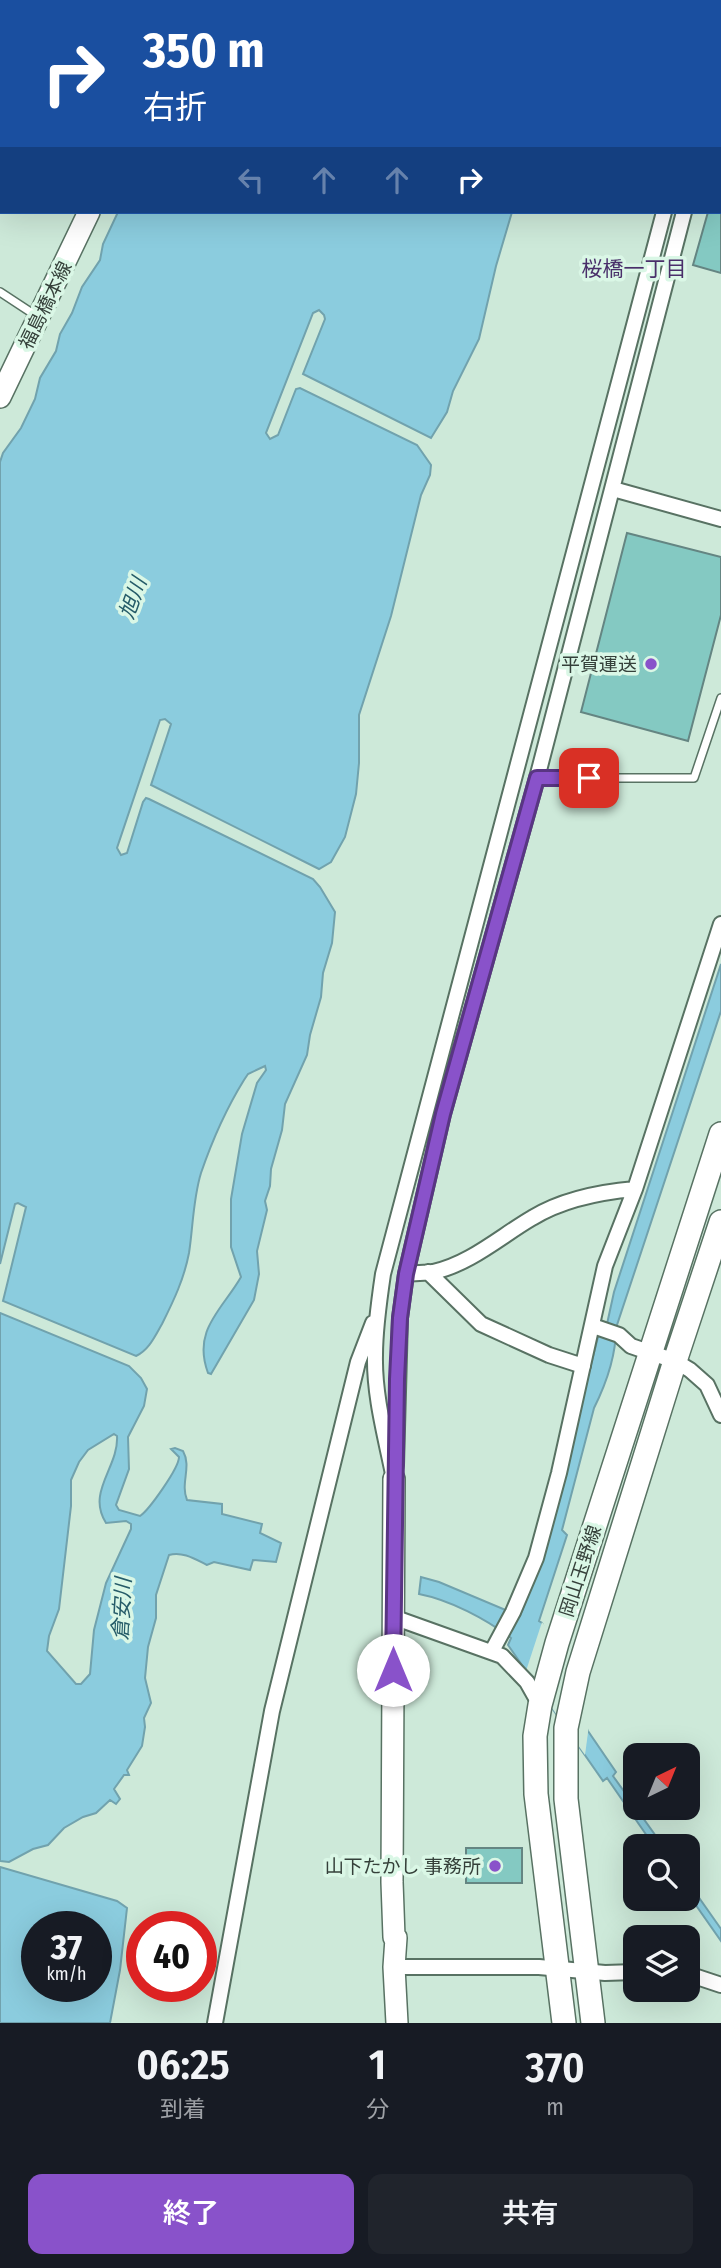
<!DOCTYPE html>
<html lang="ja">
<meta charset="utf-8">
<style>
body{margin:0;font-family:"Fira Sans Condensed","Noto Sans JP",sans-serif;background:#20242c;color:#f1f3f6;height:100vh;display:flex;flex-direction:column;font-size:26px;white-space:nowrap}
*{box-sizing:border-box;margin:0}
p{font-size:23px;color:#9ea1a6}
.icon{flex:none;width:38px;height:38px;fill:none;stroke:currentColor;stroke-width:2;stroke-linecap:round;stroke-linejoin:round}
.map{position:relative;height:2023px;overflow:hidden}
.details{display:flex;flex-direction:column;background:#171b24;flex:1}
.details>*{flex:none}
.banner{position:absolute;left:0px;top:0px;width:721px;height:214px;box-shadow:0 7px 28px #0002;background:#1a4fa0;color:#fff;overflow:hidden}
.needle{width:46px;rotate:43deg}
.fabs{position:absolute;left:623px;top:1743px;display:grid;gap:14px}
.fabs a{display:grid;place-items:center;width:77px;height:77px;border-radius:14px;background:#171b24;box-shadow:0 7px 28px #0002;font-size:35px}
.speed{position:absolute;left:21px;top:1911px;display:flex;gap:14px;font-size:35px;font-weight:700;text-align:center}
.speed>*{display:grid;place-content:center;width:91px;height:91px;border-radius:50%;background:#171b24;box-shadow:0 7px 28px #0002;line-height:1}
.speed small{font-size:18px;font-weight:400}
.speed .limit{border:10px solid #d22;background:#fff;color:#111}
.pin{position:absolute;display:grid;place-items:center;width:60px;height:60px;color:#fff;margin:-30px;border-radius:14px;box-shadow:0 4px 10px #0006}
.me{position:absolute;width:77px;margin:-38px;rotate:0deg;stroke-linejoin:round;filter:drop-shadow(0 0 5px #0008)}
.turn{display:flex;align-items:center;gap:24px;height:147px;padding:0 28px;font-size:32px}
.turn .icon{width:91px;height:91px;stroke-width:2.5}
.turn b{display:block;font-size:49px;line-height:60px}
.lanes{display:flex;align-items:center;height:66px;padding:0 28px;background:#0003;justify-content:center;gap:35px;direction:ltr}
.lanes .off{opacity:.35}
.eta{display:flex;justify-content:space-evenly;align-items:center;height:119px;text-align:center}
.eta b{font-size:42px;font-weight:600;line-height:49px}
.action{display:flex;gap:14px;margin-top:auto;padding:14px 28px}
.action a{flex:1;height:80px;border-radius:14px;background:#8952ca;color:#fff;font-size:28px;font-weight:600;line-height:80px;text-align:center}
.action a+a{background:#20242c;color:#f1f3f6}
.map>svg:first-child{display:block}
</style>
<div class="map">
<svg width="721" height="2023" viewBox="0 0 721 2023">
<rect width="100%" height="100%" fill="#cde9d9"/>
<!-- water -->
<path fill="#8bccde" stroke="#71a2ad" stroke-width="2" fill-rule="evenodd" d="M 200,0 L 581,0 L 580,2 L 200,2 Z
M 118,212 L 512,212 L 496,266 L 479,339 L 453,391 L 447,412 L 431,438 L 303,374 L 325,319 L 324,315 L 319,310 L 313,313 L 266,433 L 270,439 L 278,435 L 296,389 L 300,388 L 417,445 L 431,465 L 430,475 L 421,495 L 391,616 L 359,715 L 359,763 L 356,794 L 345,837 L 331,862 L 319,869 L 151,785 L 171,724 L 165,719 L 160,720 L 117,848 L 121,855 L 127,853 L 143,802 L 146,798 L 149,799 L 313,879 L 320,887 L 335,912 L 332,943 L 323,973 L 321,997 L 310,1035 L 307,1055 L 285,1104 L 282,1130 L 271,1169 L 270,1186 L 265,1201 L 267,1210 L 257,1251 L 259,1274 L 254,1300 L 211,1374 L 208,1373 C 192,1330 222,1310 241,1277 L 231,1247 L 231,1199 L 242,1134 L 257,1083 L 266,1070 L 265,1066 L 248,1074 L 244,1080 C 226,1109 212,1141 201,1173 C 193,1199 193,1227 189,1253 C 184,1279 174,1300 162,1324 C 155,1336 149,1350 136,1356 L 3,1301 L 26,1207 L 18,1203 L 15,1204 L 0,1264 L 0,462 L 3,453 L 21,428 L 35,399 L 40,378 L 56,351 L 60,334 L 72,313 L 82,287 L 100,260 L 103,244 Z
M 721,964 L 721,1011 L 616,1328 C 616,1355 606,1384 594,1408 L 562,1530 L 567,1535 L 539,1621 L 542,1623 L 588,1731 L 616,1772 L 613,1776 L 663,1846 L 654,1846 L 607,1778 L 603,1781 L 508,1645 L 511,1638 C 486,1619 450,1600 419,1594 L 421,1577 L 439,1582 L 520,1616 L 541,1563 L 598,1337 L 607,1324 L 614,1292 Z
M 0,1313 L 129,1366 L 141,1378 L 147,1389 L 144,1406 L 128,1437 L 129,1469 L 116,1505 L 119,1510 L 140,1516 C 149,1510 179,1468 179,1457 L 171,1449 L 175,1448 L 183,1451 C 192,1467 180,1483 187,1500 L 222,1504 L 222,1514 L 262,1524 L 260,1533 L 281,1543 L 276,1562 L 253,1560 L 250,1570 L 214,1562 L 207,1565 C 195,1559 182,1551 169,1555 L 156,1595 L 156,1618 L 148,1647 L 145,1678 L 151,1703 L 144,1718 L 145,1727 L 142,1746 L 127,1770 L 129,1775 L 124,1775 L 114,1789 L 120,1799 L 116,1804 L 110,1800 L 96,1813 L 83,1817 L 64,1828 L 48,1845 L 33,1849 L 9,1862 L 0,1861 ZM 114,1434 L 117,1436 C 119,1467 86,1492 106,1523 L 126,1521 L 131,1524 L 131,1529 L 106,1583 L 94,1630 L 90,1674 L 81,1684 L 76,1684 L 47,1651 L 49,1636 L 59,1609 L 71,1506 L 71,1480 L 79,1462 L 88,1450 Z
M 0,1867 L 117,1901 L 127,1908 L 120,1970 L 110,2023 L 0,2023 ZM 37,1927 L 96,1927 L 96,1986 L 37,1986 Z
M 688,1882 L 721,1929 L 721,1941 L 688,1894 Z"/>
<!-- pier -->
<path fill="#cde9d9" d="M 542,1622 L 549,1631 L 589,1725 L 585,1755 L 526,1671 Z"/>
<!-- building -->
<path fill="#84c9c2" stroke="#648582" stroke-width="2" d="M 708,212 L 721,212 L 721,273 L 693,265 Z
M 627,533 L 721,557 L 721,615 L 688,741 L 581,712 Z
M 466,1848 L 522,1848 L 522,1883 L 466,1883 Z"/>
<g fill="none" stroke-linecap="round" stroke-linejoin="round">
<defs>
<path id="lane" d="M 0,292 L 35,315
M 538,778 L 694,778 L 721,698"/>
<path id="street" d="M 719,25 L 721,21
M 719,80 L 721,75
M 613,489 L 721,519
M 428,1272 L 481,1324 L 549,1355 L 583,1366
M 406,1274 C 415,1273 425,1273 433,1272 C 470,1264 501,1236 532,1218 C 563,1199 600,1192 635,1189
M 593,1326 L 619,1335 L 631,1346 L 675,1361 L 690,1370 L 707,1385 L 721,1415
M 396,1465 L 400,1318 L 406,1274 L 443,1114 L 537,778 L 684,212
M 394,1479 C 386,1438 374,1397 375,1355 C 375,1328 379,1301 383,1274 L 664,212
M 393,1617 L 502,1656 L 527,1682 L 540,1705
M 492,1651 L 513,1612 L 536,1558 L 559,1473 L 605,1266 L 635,1189 L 721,924
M 394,1967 L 539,1967 L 605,1973 L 635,1972
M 688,1974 L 721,1985
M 215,2023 L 272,1711 L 358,1362 L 373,1323"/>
<path id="secondary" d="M 159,2 L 159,0
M 0,397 L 89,212
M 394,1479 L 392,1882 L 394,1937 L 396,1938 L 394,1967 L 397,2023"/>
<path id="primary" d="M 564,2023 L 536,1794 L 535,1736 L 540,1705 L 557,1643 L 721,1134
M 593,2023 L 566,1799 L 566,1728 L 578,1672 L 675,1361 L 721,1222"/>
</defs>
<!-- lane casing -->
<use href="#lane" stroke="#587263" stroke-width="10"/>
<!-- street casing -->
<use href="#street" stroke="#587263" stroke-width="18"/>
<!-- secondary casing -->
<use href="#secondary" stroke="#587263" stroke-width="24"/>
<!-- primary casing -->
<use href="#primary" stroke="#587263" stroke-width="26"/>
<!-- lane -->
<use href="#lane" stroke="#fff" stroke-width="7"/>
<!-- street -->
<use href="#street" stroke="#fff" stroke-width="14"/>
<!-- secondary -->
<use href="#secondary" stroke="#fff" stroke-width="21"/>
<!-- primary -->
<use href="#primary" stroke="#fff" stroke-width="23"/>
</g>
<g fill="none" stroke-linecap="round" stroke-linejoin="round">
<defs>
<path id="route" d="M 393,1670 L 397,1379 L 400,1318 L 406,1274 L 443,1114 L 537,778 L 589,778"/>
</defs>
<!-- route casing -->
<use href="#route" stroke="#593583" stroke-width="18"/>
<!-- route -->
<use href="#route" stroke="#8952ca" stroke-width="12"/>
</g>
<!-- markers -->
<g fill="#8952ca" stroke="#daf7e6" stroke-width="2.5">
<circle cx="651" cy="664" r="7"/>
<circle cx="495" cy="1866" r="7"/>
</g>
<g text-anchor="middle" stroke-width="7" stroke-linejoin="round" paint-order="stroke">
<!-- street labels -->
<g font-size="19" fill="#35403a" stroke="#daf7e6">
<text transform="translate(45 305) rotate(-64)" y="7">福島橋本線</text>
<text transform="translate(580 1571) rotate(-72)" y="7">岡山玉野線</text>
</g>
<!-- poi labels -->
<g font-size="19" fill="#35403a" stroke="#daf7e6" text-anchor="end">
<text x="637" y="671">平賀運送</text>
<text x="481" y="1873">山下たかし 事務所</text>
</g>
<!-- neighbourhood labels -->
<g font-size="21" fill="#492f6a" stroke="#daf7e6">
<text x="634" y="276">桜橋一丁目</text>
</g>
<!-- water labels -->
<g font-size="21" font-style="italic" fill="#265c69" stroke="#daf7e6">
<text transform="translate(133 598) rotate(-70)" y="7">旭川</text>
<text transform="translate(122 1609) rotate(-87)" y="7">倉安川</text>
</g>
</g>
</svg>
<div class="fabs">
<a><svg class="needle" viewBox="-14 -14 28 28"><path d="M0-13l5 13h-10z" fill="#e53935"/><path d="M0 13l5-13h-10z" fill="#9ea1a6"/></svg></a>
<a><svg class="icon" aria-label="search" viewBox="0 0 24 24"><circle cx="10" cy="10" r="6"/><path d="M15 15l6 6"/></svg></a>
<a><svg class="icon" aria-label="layers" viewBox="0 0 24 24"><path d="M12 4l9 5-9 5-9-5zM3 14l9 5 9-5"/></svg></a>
</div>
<div class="speed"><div>37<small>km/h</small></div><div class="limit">40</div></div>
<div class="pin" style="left:589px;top:778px;background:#d93025"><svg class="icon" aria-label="arrive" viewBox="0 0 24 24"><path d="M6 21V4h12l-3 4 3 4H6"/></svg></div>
<svg class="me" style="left:393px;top:1670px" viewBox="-20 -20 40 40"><circle r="19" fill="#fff"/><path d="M0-13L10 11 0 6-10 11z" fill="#8952ca"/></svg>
<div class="banner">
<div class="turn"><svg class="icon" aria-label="right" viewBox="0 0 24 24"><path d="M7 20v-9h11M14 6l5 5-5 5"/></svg><div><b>350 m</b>右折</div></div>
<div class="lanes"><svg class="icon off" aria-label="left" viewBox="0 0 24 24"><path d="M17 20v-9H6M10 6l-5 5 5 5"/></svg><svg class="icon off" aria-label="ahead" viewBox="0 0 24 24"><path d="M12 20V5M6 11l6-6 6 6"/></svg><svg class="icon off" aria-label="ahead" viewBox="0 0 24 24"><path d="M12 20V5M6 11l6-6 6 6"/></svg><svg class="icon" aria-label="right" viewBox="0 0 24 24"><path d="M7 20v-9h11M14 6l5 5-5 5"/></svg></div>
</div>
</div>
<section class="details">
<div class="eta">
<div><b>06:25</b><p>到着</p></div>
<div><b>1</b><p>分</p></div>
<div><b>370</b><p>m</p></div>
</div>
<div class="action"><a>終了</a><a>共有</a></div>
</section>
